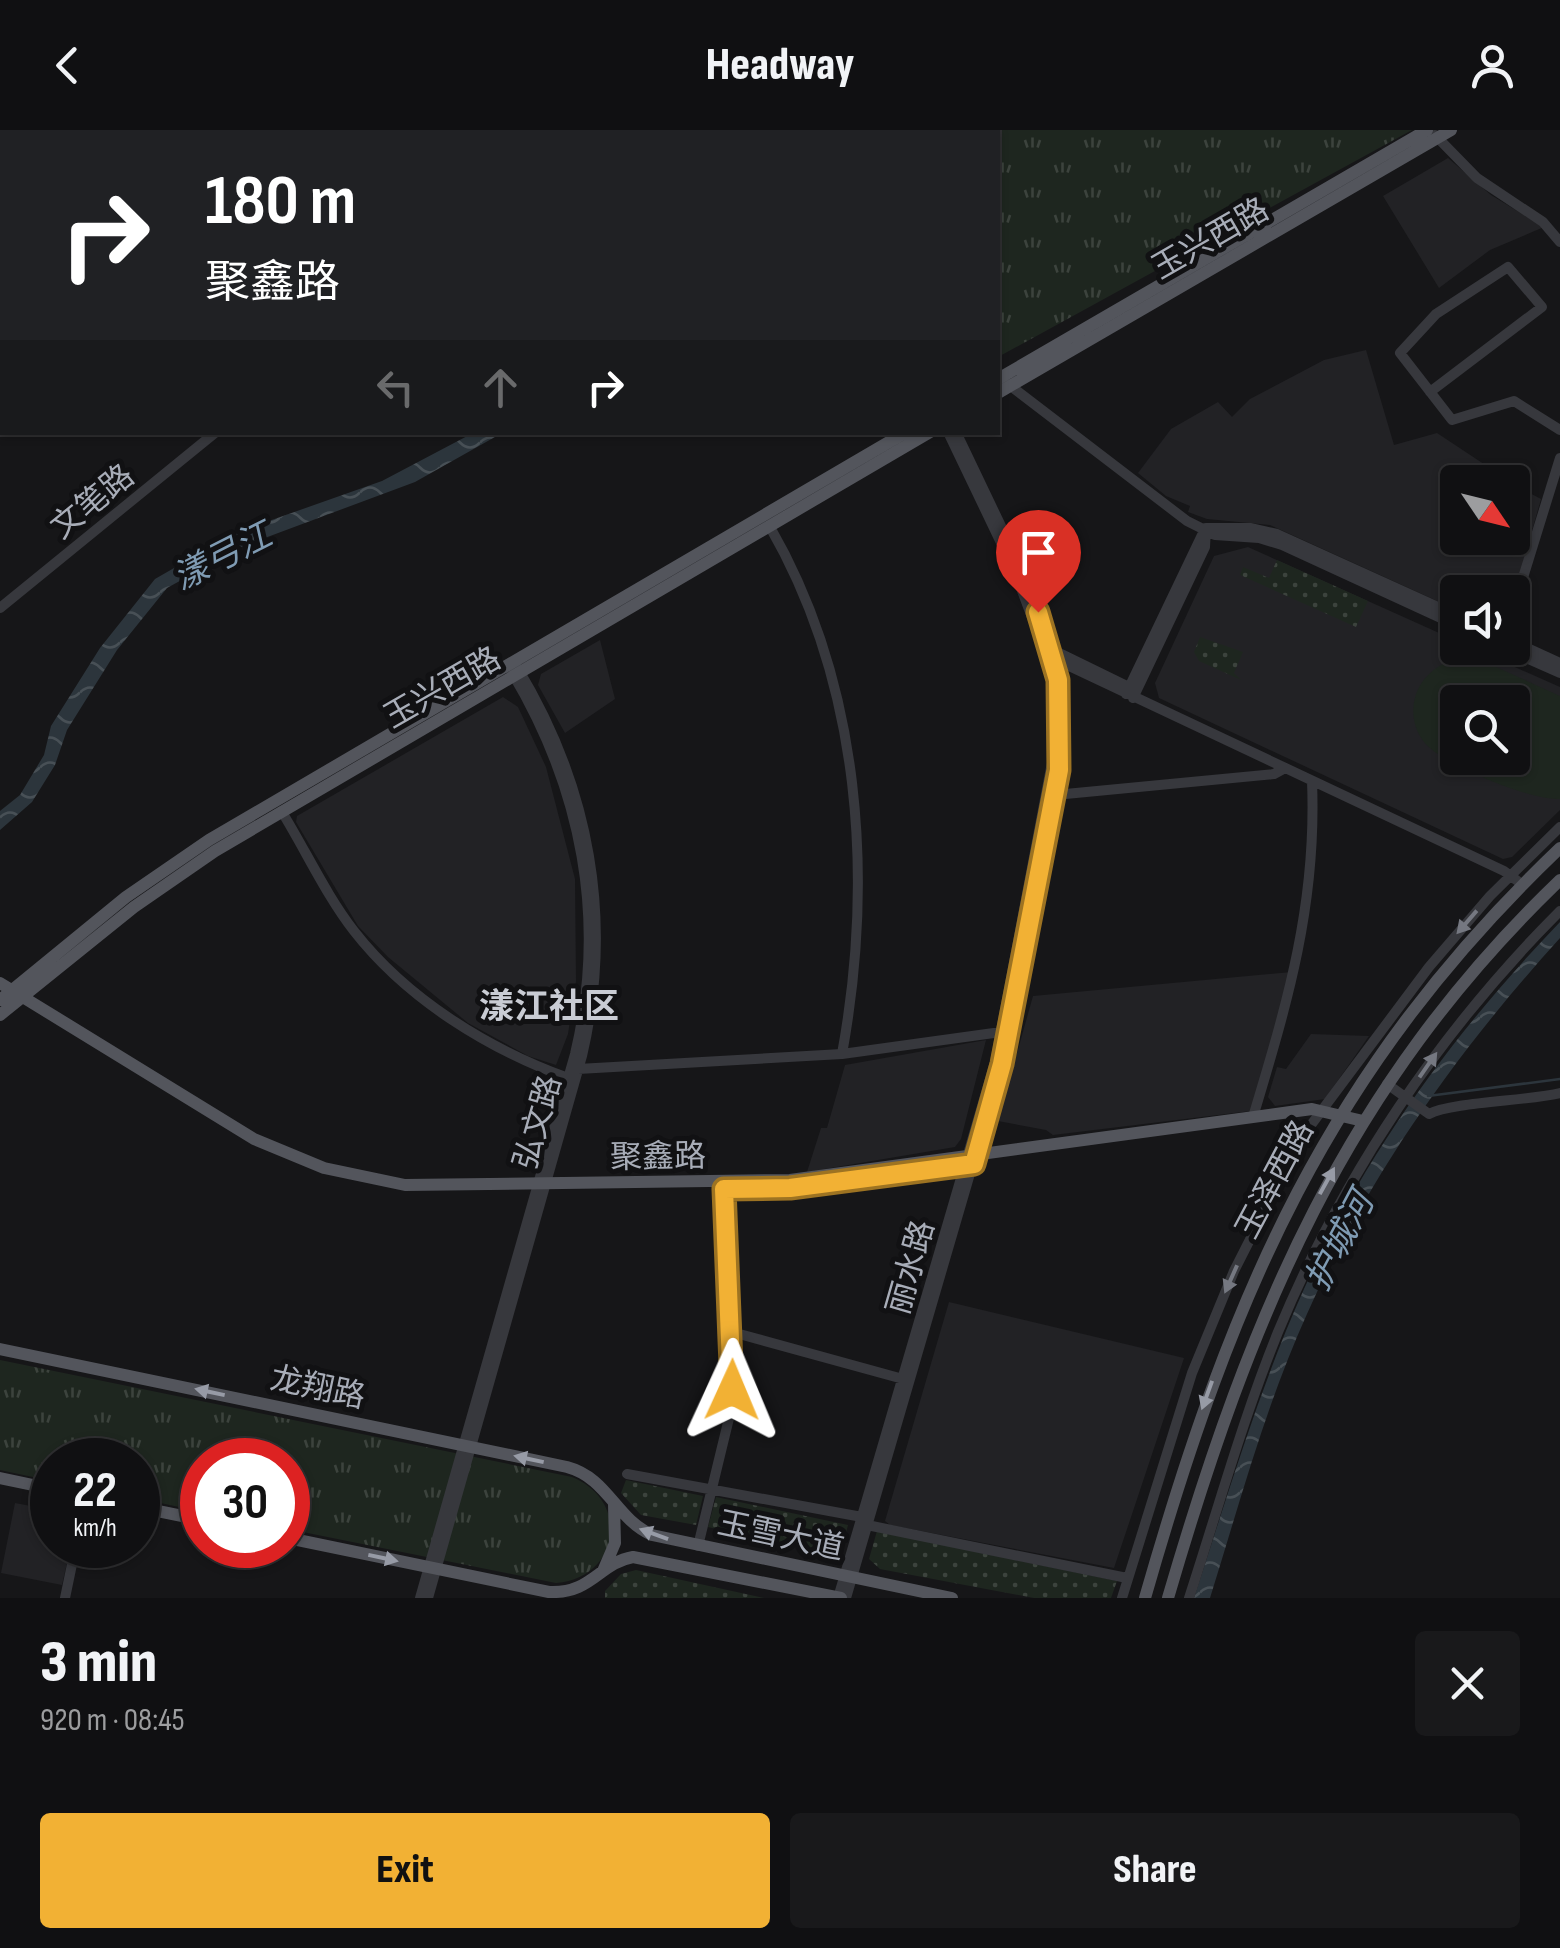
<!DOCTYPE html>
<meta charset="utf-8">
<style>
body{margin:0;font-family:"Sofia Sans Condensed","Noto Sans SC",sans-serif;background:#19191b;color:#f1f3f6;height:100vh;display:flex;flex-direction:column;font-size:38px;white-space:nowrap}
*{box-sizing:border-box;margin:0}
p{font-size:32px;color:#9c9d9f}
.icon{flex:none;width:55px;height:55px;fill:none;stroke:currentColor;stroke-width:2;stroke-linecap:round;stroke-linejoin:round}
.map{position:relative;height:1468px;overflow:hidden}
.side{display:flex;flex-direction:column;background:#101012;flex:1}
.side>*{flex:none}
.banner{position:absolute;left:0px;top:0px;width:1000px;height:305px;box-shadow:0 2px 8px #0004,0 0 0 2px #303032;background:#202124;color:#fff;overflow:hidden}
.needle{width:65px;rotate:125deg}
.controls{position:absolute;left:1440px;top:335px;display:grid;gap:20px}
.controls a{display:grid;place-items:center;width:90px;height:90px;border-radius:10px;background:#101012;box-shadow:0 2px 8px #0004,0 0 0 2px #303032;font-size:50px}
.speed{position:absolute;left:30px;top:1308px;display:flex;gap:20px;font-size:50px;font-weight:700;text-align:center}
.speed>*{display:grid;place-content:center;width:130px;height:130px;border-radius:50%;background:#101012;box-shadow:0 2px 8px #0004,0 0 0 2px #303032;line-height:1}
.speed small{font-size:25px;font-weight:400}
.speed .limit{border:15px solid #d22;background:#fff;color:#111}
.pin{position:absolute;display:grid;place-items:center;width:85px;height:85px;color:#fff;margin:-102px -42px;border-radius:50% 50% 50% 0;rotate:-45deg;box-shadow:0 0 10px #0007}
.pin .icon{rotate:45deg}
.me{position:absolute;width:110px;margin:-55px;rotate:1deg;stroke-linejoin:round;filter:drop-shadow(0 0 8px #0008)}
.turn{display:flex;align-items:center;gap:35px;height:210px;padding:0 40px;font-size:45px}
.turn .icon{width:130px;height:130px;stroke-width:2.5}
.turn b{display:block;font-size:70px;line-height:85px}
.lanes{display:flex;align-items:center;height:95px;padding:0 40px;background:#0003;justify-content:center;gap:50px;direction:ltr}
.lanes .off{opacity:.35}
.round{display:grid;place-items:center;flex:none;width:105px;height:105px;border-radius:10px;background:#19191b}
.summary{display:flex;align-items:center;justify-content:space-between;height:170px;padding:0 40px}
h1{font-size:60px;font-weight:800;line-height:75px}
.action{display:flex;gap:20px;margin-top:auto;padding:20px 40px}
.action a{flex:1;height:115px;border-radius:10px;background:#f2b134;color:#111;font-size:40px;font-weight:800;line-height:115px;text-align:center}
.action a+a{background:#19191b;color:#f1f3f6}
header{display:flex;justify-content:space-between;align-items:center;height:130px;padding:0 40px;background:#101012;font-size:45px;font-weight:800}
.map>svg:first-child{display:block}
</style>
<header><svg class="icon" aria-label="back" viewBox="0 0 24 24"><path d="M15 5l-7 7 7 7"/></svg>Headway<svg class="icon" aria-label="person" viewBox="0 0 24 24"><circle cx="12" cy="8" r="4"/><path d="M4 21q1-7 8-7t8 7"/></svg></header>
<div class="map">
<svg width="1560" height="1468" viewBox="0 0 1560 1468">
<defs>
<pattern id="grass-dots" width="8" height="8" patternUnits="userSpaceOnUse" patternTransform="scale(2.5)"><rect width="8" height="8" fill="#1e261f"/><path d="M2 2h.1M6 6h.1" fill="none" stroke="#3c433d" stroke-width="1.8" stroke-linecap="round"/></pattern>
<pattern id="park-tufts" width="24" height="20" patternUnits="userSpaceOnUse" patternTransform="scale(2.5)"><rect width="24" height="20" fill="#1e261f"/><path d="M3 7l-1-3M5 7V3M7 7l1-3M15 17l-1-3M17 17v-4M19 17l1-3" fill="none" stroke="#3c433d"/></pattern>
<pattern id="water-waves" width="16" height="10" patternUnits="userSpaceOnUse" patternTransform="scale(2.5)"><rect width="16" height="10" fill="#2c353c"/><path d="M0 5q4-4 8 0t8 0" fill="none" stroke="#485056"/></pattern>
</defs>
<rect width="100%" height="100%" fill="#161618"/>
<!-- built -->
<path fill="#222225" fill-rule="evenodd" d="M 1448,28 L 1491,65 L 1544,97 L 1490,120 L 1439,158 L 1383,66 Z
M 1366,220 L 1394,315 L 1437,303 L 1511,352 L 1458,352 L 1458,408 L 1512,408 L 1513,354 L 1541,369 L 1513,468 L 1512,462 L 1458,462 L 1457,480 L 1270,395 L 1207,389 L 1188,382 L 1190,376 L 1166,366 L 1138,343 L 1171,299 L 1218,272 L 1232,287 L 1250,269 L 1324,230 Z
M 1248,417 L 1457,511 L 1458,518 L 1472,518 L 1560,557 L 1560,680 L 1512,727 L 1503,729 L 1159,568 L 1155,553 L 1214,426 ZM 1458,572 L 1512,572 L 1512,628 L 1458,628 Z
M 600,510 L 615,569 L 565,603 L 538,555 L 541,544 Z
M 503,567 L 518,577 L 546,637 L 575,749 L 576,851 L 568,904 L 556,935 L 528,926 L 468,893 L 388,827 L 358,796 L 296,692 L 297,686 Z
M 1292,842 L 1251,981 L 1053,1005 L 1046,1000 L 998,991 L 1033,866 Z
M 1311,904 L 1369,906 L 1325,969 L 1275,976 L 1268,967 L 1277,937 L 1286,939 Z
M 986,910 L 961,1009 L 955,1017 L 807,1042 L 821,998 L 827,998 L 845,935 Z
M 949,1172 L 1184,1228 L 1114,1438 L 890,1395 L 885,1391 Z
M 15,1373 L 52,1380 L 52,1415 L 71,1415 L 62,1455 L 1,1443 Z"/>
<!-- grass -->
<path fill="url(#grass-dots)" d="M 1277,430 L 1368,471 L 1356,497 L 1240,445 L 1243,437 L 1269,448 Z
M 1200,507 L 1243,522 L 1234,543 L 1241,550 L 1199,531 L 1194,522 Z
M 626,1350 L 703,1366 L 696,1395 L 641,1385 L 621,1363 Z
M 716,1367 L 848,1395 L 842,1418 L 828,1425 L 708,1397 Z
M 877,1401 L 1117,1451 L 1111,1468 L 1034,1468 L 880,1439 L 869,1429 Z
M 636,1440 L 764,1468 L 605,1468 L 605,1461 L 621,1444 Z"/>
<!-- park -->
<path fill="url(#park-tufts)" d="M 812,0 L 1412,0 L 998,227 L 998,2 Z
M 0,1230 L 572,1347 C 631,1371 620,1448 556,1453 L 288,1399 L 288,1330 L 202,1330 L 202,1382 L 138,1368 L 138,1330 L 52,1330 L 52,1351 L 0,1340 Z"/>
<!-- garden -->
<path fill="#1e261f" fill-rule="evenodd" d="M 1450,516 L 1560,566 L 1560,669 C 1532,671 1451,637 1430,618 C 1416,606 1410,586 1415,568 C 1420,549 1434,537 1452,530 L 1445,526 ZM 1512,572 L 1512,628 L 1458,628 L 1458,572 Z"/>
<!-- water -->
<path fill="url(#water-waves)" d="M 473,303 L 502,303 L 415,352 L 243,416 L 167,458 L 117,520 L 67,600 L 55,635 L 32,672 L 0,700 L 0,681 L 20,665 L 44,625 L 51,596 L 100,518 L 155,449 L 235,403 L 382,351 Z
M 1560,792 L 1560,808 C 1446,934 1351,1070 1288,1229 C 1257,1307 1235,1388 1210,1468 L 1194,1468 C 1228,1364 1259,1259 1304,1159 C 1366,1022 1456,900 1560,792 Z"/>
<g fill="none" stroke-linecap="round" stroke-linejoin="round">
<!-- stream -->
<path stroke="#2c353c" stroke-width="2.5" d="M 1428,966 L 1560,949"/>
<!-- minor -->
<path stroke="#37383d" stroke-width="10" d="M 74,0 L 78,2
M 760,0 L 762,2
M 769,0 L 771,2
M 144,2 L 145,0
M 155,2 L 157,0
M 717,2 L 721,0
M 1435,5 L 1477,48 L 1543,92 L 1560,112
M 0,212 L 2,209
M 0,229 L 2,225
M 1008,254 L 1187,391 L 1215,405 L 1259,408 L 1282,415 L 1458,496
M 1430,262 L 1542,177 L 1508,137 L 1436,184 L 1400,223 L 1452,290 L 1514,271 L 1560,300
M 770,397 C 861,555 874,748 842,924
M 1206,398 L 1250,398 L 1277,404 L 1458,486
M 0,478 L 216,302
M 1512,483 L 1560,328
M 1512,511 L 1560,533
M 1049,518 L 1133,559
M 1504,518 L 1560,543
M 1050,527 L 1504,741 L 1523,755
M 1126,564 L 1203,403
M 1133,568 L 1205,417 L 1206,398
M 1055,665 L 1274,644 L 1285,638
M 282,682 C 306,721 326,765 354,801 C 407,869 488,919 568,948
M 578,939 L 842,924 L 1001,902
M 1387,954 L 1429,984 C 1452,972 1527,971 1560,963
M 1253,987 C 1288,871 1317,773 1312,651
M 732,1202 L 903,1249
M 627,1344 L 862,1387
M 867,1395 L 1127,1448
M 698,1416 L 731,1280 L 725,1059
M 65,1468 L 76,1415
M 420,1468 L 575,924 C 607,790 582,659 511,541
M 428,1468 L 582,926 C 614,790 590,657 517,537
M 838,1468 L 995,932 L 1054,622 L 1051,551 L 1039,506 L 1015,442 L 948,302
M 846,1468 L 1002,934 L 1059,640 L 1060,568 L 1046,504 L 1022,440 L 956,302
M 1122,1468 L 1192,1243 L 1234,1141 L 1302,1007 L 1429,837 L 1490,766 L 1560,697
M 1189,1468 C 1218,1379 1243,1288 1278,1202 C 1343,1045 1440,901 1560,781"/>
<!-- major -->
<path stroke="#53555c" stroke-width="12" d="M 998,249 L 1427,0
M 998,263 L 1451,0
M 0,853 L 254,1009 L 324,1038 L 405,1055 L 790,1050 L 1312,979 L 1363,991
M 0,870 L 126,767 L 209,710 L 906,302
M 0,885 L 134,777 L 215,721 L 930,302
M 0,1219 L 567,1337 C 608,1348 615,1388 652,1405 L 952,1468
M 0,1348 L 52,1359
M 138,1377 L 202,1390
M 288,1408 L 549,1462 C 592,1464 599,1433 633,1427 L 841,1468
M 603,1441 L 615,1413 L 614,1374
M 1145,1468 C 1232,1164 1326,941 1560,718
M 1168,1468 C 1250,1187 1344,957 1560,750"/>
</g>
<!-- one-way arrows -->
<defs><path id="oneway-solid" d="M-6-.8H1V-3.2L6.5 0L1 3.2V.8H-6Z" transform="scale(2.5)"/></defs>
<g fill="#757881">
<use href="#oneway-solid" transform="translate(1467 792) rotate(131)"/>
<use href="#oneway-solid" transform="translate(1428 935) rotate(-55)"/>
<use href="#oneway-solid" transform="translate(1231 1149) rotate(114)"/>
</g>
<g fill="#979ba6">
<use href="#oneway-solid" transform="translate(1327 1051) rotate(-61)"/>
<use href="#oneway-solid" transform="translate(210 1262) rotate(-168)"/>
<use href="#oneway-solid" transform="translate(1207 1265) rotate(110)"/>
<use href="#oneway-solid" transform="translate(529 1329) rotate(-168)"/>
<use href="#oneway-solid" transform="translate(654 1404) rotate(-160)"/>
<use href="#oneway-solid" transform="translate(383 1428) rotate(12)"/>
</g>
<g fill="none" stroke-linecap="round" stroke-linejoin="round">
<defs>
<path id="route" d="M 732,1260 L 724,1059 L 790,1058 L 974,1034 L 1002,934 L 1059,640 L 1058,550 L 1038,482"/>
</defs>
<!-- route casing -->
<use href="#route" stroke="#9d7322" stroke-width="25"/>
<!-- route -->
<use href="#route" stroke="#f2b134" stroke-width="18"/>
</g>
<g text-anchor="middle" stroke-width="10" stroke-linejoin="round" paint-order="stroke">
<!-- street labels -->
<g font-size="32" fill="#a8adb8" stroke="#111113">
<text transform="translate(1210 108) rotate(-30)" y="11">玉兴西路</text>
<text transform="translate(92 371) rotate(-39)" y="11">文笔路</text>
<text transform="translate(442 557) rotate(-30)" y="11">玉兴西路</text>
<text transform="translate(537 992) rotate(-74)" y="11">弘文路</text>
<text transform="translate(658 1026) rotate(-1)" y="11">聚鑫路</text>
<text transform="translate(1274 1049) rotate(-62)" y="11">玉泽西路</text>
<text transform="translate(910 1137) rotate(-74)" y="11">丽水路</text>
<text transform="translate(318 1257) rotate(12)" y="11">龙翔路</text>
<text transform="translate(781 1405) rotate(12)" y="11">玉雪大道</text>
</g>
<!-- water labels -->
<g font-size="35" font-style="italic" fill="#7f9bb3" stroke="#111113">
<text transform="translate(222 426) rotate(-27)" y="12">漾弓江</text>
<text transform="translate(1339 1111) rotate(-62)" y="12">护城河</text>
</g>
<!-- neighbourhood labels -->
<g font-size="35" font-weight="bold" fill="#c9ccd4" stroke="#111113">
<text x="549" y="888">漾江社区</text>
</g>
</g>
</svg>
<div class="controls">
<a><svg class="needle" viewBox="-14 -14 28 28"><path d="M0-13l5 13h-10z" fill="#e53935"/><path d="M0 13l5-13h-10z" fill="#9c9d9f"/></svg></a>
<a><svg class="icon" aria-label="sound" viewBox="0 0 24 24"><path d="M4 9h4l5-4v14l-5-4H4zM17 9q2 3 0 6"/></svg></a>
<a><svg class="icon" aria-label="search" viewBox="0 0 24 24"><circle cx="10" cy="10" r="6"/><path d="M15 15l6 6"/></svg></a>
</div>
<div class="speed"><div>22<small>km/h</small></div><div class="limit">30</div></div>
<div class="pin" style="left:1038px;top:482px;background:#d93025"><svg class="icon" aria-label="arrive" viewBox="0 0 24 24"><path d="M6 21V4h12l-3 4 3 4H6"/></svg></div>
<svg class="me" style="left:732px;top:1260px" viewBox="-20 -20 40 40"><path d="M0-17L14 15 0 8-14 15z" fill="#f2b134" stroke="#fff" stroke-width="4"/></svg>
<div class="banner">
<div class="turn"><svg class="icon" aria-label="right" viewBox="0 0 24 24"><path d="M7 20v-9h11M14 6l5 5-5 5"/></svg><div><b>180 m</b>聚鑫路</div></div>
<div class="lanes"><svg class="icon off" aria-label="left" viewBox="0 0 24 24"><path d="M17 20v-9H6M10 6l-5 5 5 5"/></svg><svg class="icon off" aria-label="ahead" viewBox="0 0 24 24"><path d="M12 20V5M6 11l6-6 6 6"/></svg><svg class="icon" aria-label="right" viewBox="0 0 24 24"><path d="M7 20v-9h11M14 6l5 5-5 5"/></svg></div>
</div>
</div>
<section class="side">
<div class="summary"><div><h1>3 min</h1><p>920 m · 08:45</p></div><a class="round"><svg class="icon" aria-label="close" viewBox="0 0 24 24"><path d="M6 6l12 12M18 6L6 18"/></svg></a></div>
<div class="action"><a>Exit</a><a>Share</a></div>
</section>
